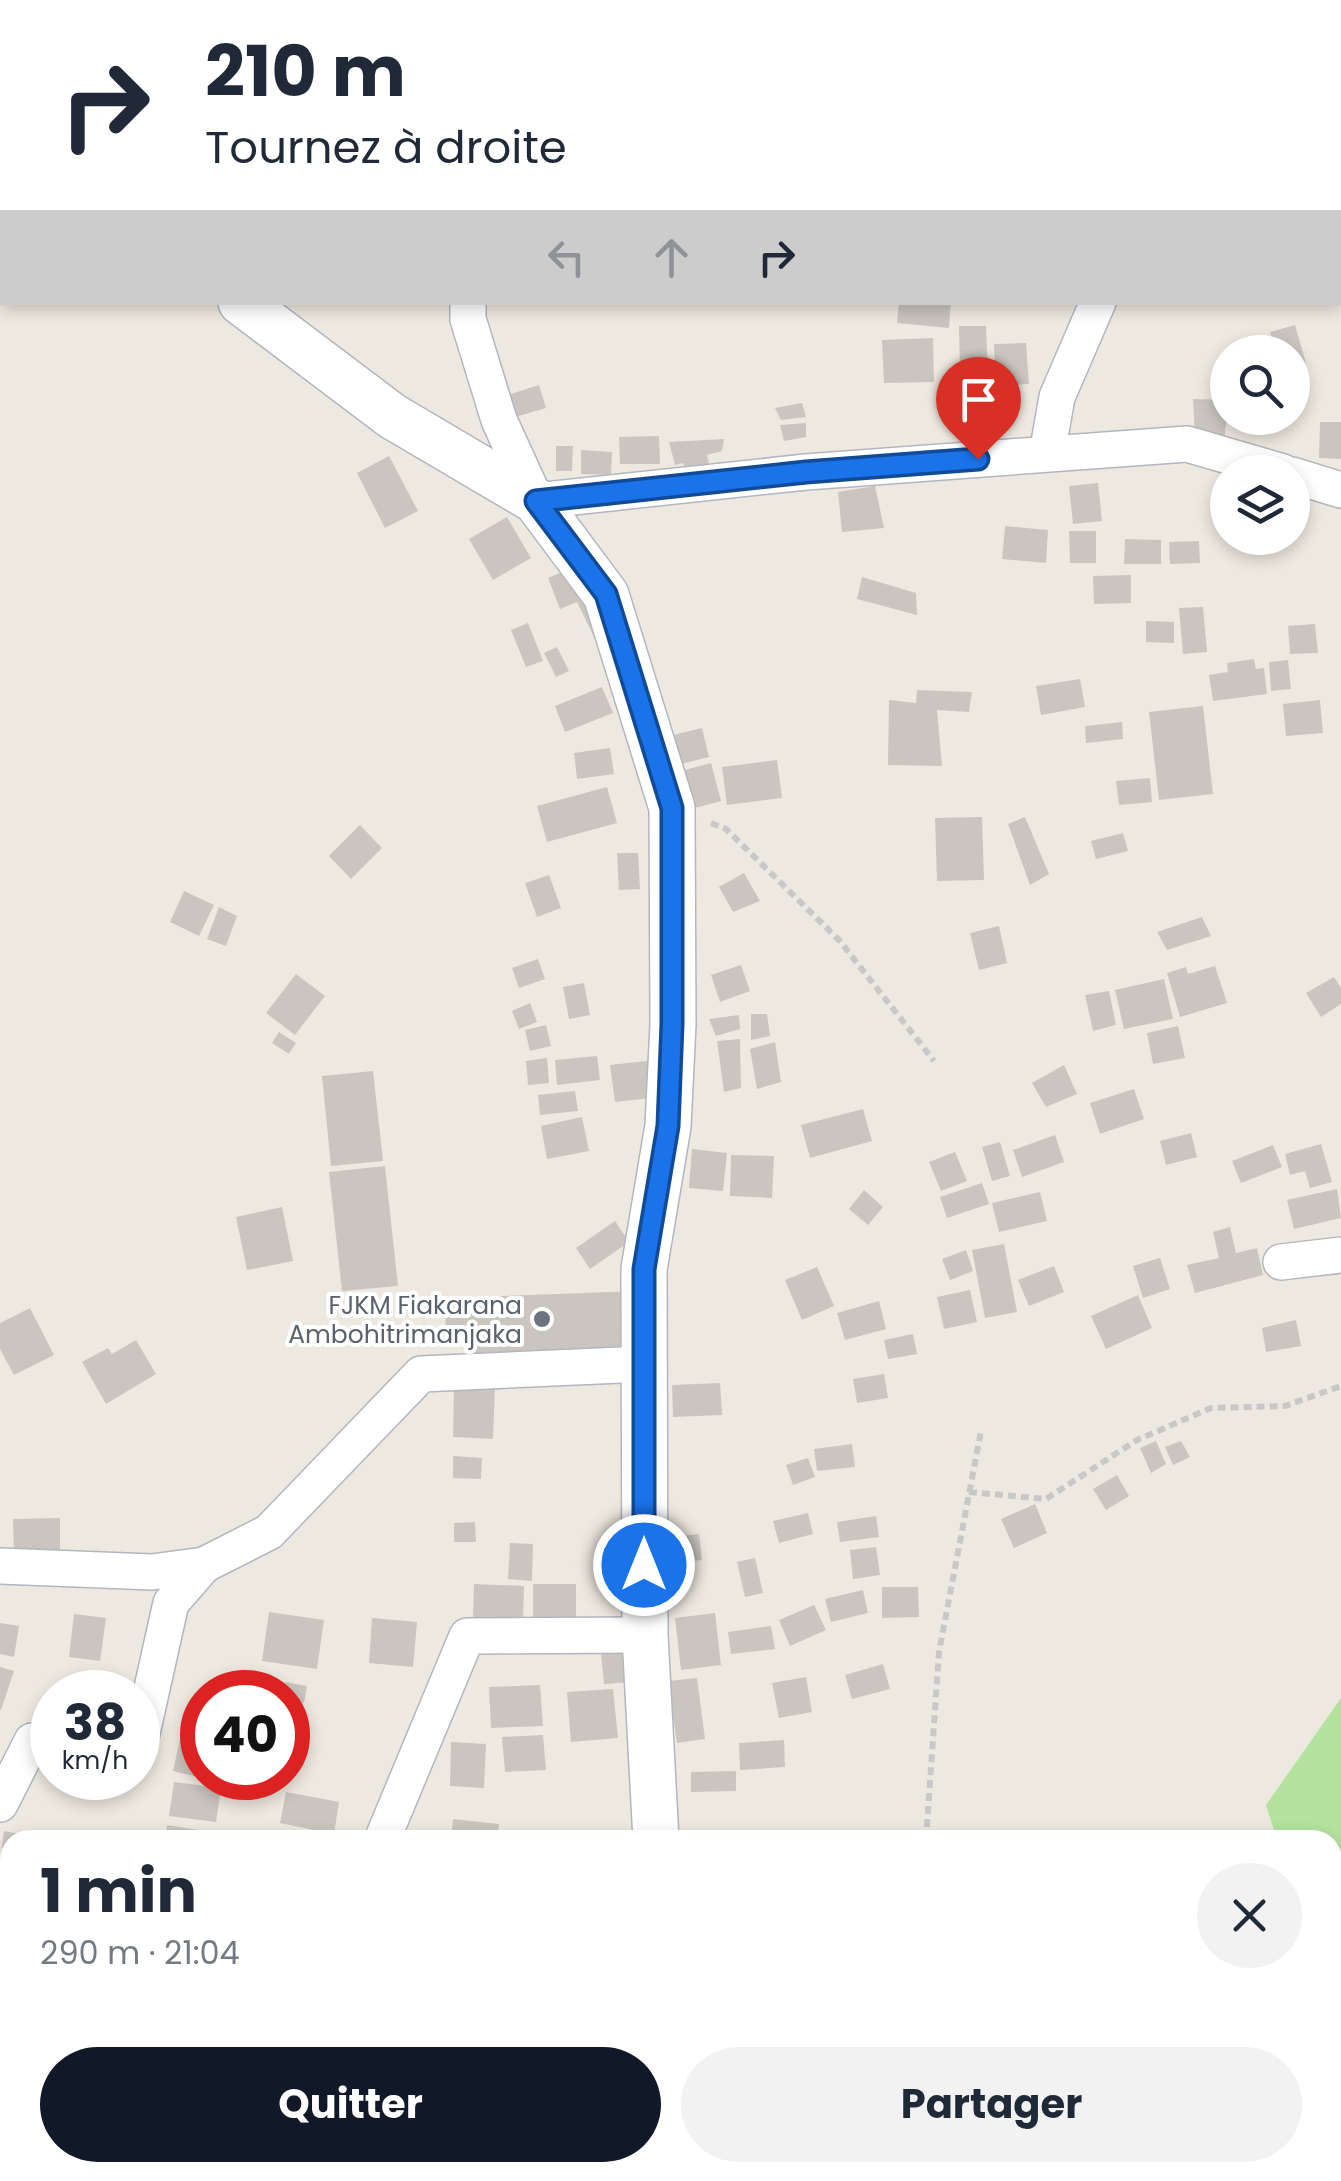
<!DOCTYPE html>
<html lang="fr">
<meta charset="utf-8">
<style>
body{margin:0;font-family:Poppins,sans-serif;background:#f2f2f3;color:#1f2937;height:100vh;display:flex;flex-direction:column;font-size:38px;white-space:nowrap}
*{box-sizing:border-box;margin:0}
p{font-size:32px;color:#747a83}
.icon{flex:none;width:55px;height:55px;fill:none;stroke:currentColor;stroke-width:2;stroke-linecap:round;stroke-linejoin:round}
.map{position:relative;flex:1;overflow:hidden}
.panel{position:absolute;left:0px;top:1830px;width:1342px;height:352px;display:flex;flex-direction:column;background:#fff;border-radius:30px 30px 0 0;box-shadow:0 5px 15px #0003}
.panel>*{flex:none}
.guide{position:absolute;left:0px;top:0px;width:1342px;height:305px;box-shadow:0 5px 15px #0003;background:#fff;color:#1f2937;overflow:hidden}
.controls{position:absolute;left:1210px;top:335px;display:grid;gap:20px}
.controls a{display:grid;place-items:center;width:100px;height:100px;border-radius:50%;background:#fff;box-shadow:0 5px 15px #0003;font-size:50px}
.speed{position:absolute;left:30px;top:1670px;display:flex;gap:20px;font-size:50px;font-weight:700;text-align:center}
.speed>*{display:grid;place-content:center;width:130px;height:130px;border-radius:50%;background:#fff;box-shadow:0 5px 15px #0003;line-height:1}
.speed small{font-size:25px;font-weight:400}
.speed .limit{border:15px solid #d22;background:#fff;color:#111}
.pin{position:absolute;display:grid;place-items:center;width:85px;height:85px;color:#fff;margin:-102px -42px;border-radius:50% 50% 50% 0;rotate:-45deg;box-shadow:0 0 10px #0007}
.pin .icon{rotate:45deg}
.me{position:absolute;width:110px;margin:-55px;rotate:0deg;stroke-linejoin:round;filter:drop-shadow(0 0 8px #0008)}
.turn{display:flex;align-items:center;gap:35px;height:210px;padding:0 40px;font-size:45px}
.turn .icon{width:130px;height:130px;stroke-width:2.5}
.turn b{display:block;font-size:70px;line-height:85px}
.lanes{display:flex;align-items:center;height:95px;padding:0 40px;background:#0003;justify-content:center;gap:50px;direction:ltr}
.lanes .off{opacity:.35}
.round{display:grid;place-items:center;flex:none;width:105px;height:105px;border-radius:52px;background:#f2f2f3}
.overview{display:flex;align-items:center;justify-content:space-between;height:170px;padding:0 40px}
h1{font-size:60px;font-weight:700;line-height:75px}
.button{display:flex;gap:20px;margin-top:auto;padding:20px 40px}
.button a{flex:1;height:115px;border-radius:60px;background:#111827;color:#fff;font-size:40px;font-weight:700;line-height:115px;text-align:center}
.button a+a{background:#f2f2f3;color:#1f2937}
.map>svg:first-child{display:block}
</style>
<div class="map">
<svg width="1341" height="2181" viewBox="0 0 1341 2181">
<rect width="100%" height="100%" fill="#eee9e0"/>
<!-- green -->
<path fill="#b3e39e" d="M 1341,1698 L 1341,2040 L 1332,2016 L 1332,1840 L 1277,1840 L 1266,1805 Z"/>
<!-- building -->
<path fill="#cac5bf" d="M 899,302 L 951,302 L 949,328 L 897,323 Z
M 1295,325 L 1306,363 L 1292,367 L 1292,352 L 1276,352 L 1270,332 Z
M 959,326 L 986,326 L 988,375 L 960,376 Z
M 933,338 L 934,382 L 884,383 L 882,340 Z
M 1026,343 L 1029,384 L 996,386 L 994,344 Z
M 539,385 L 546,408 L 512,418 L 505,396 Z
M 957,394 L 1006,394 L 1004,419 L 959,416 Z
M 1193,399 L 1228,400 L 1225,435 L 1195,434 Z
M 802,403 L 806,417 L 781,420 L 775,408 Z
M 1320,422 L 1341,422 L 1341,459 L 1319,458 Z
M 806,423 L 806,437 L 784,441 L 780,425 Z
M 659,436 L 660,464 L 620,464 L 619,437 Z
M 724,439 L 722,451 L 707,455 L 711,473 L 689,479 L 683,463 L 675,465 L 669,442 Z
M 556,446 L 573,446 L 572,471 L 556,471 Z
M 581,450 L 612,452 L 611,475 L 581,474 Z
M 389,456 L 418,511 L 385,528 L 357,473 Z
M 1098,483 L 1102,521 L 1073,524 L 1069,486 Z
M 875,486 L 884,528 L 842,532 L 838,492 Z
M 507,517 L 531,558 L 493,580 L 469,539 Z
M 1005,526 L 1048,530 L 1046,563 L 1002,559 Z
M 1069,531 L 1096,531 L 1096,563 L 1070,563 Z
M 1125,539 L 1161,540 L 1161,564 L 1124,564 Z
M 1199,541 L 1200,563 L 1170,564 L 1169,542 Z
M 572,568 L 612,631 L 595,639 L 577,602 L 560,609 L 548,578 Z
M 1131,575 L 1131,603 L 1094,604 L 1093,576 Z
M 862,577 L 916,593 L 917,615 L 857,599 Z
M 1203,607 L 1207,652 L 1183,654 L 1179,608 Z
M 1146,621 L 1174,622 L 1174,643 L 1146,642 Z
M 528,623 L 543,661 L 526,667 L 511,630 Z
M 1315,624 L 1318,653 L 1290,654 L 1288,626 Z
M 557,647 L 569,671 L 556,677 L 544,653 Z
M 1254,659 L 1256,669 L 1264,668 L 1267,694 L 1213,701 L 1209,675 L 1228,672 L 1227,663 Z
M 1288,660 L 1291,689 L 1271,691 L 1269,662 Z
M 1080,679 L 1085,707 L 1041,715 L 1036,686 Z
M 602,687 L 613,713 L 565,732 L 555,706 Z
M 917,690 L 972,692 L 969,712 L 937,710 L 942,766 L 888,765 L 889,700 L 916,703 Z
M 1320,700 L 1323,733 L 1286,736 L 1283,704 Z
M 1203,706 L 1213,794 L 1159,800 L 1149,712 Z
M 1122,722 L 1123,739 L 1086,743 L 1085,726 Z
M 702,728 L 709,757 L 677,765 L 669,736 Z
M 610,748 L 614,774 L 577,779 L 574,753 Z
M 777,760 L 782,798 L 727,805 L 722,767 Z
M 711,763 L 721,801 L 691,809 L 681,771 Z
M 1150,778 L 1152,802 L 1119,805 L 1116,781 Z
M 607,787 L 617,823 L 547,842 L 537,806 Z
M 982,817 L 984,880 L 937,881 L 935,818 Z
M 1025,817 L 1049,874 L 1030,885 L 1008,824 Z
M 360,825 L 382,848 L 351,879 L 329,856 Z
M 1123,833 L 1128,851 L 1096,859 L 1091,841 Z
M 617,853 L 638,853 L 640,889 L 619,890 Z
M 744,873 L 760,901 L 733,912 L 719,887 Z
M 549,875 L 561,908 L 537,917 L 525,883 Z
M 184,891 L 214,905 L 199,936 L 170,922 Z
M 219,907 L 237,916 L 226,946 L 207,939 Z
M 1202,917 L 1211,936 L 1167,950 L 1157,932 Z
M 999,926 L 1007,963 L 979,970 L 970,933 Z
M 538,959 L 545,979 L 519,988 L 512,968 Z
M 741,965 L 750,991 L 720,1002 L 711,975 Z
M 1215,966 L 1227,1003 L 1180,1017 L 1167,973 L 1186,967 L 1188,974 Z
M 296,974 L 325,996 L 295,1035 L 266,1013 Z
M 1334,977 L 1341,988 L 1341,1004 L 1321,1017 L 1306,993 Z
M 1164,979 L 1173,1019 L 1124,1029 L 1115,990 Z
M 584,983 L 590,1015 L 569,1019 L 563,987 Z
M 1109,991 L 1116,1025 L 1093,1031 L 1085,995 Z
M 530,1003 L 537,1022 L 519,1029 L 512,1011 Z
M 751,1014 L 767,1014 L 770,1036 L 751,1040 Z
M 739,1015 L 740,1029 L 716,1036 L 709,1019 Z
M 546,1025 L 551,1046 L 530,1051 L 525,1030 Z
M 1178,1026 L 1185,1058 L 1153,1064 L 1147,1033 Z
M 279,1032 L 296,1043 L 289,1054 L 272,1043 Z
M 740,1039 L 741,1088 L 724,1092 L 717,1041 Z
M 775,1042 L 781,1082 L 757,1089 L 750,1049 Z
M 597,1056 L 600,1080 L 557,1085 L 555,1060 Z
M 547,1058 L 549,1083 L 528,1085 L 526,1061 Z
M 647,1061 L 651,1098 L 615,1102 L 610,1065 Z
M 1064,1065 L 1077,1094 L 1046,1107 L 1032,1083 Z
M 373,1071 L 383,1161 L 331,1166 L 322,1076 Z
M 1134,1089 L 1144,1119 L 1100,1134 L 1090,1103 Z
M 575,1091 L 578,1111 L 540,1115 L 538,1095 Z
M 863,1109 L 872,1141 L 810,1158 L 801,1125 Z
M 582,1117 L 589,1151 L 547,1159 L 541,1126 Z
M 1191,1133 L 1197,1157 L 1166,1165 L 1160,1141 Z
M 1055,1135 L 1064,1162 L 1022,1177 L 1013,1150 Z
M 1000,1142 L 1010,1176 L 992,1181 L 982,1147 Z
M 1321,1144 L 1332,1182 L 1310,1188 L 1305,1171 L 1290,1175 L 1285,1154 Z
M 1273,1145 L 1282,1167 L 1241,1183 L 1232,1161 Z
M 692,1149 L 727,1153 L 723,1191 L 689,1188 Z
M 955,1152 L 967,1181 L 941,1191 L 929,1162 Z
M 731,1155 L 774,1156 L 772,1198 L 730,1196 Z
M 385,1166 L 398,1286 L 342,1291 L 329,1172 Z
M 982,1183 L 989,1204 L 947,1218 L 940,1197 Z
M 1337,1189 L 1341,1218 L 1294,1229 L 1287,1200 Z
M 864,1190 L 883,1207 L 868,1225 L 849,1209 Z
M 1040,1192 L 1047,1221 L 999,1232 L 992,1203 Z
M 282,1207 L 293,1261 L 247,1270 L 236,1217 Z
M 615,1221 L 629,1242 L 590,1269 L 576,1248 Z
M 1230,1227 L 1236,1253 L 1257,1248 L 1263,1275 L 1195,1293 L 1187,1265 L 1219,1258 L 1213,1232 Z
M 1004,1244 L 1017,1312 L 985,1318 L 972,1250 Z
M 966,1250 L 973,1271 L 950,1280 L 942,1259 Z
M 1160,1258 L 1170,1289 L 1143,1298 L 1133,1266 Z
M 1054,1266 L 1064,1292 L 1029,1306 L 1018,1280 Z
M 817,1267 L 834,1306 L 802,1320 L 785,1280 Z
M 970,1290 L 977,1322 L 944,1329 L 937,1297 Z
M 637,1291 L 639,1351 L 472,1357 L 471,1340 L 446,1341 L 445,1298 Z
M 1138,1295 L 1152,1328 L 1106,1349 L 1091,1316 Z
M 879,1301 L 886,1329 L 845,1340 L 837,1313 Z
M 30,1308 L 54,1355 L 14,1375 L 0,1349 L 0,1323 Z
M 1296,1320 L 1301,1346 L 1266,1352 L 1262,1328 Z
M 913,1334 L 917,1354 L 888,1359 L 884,1340 Z
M 136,1340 L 156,1374 L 106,1404 L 82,1362 L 108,1348 L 112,1354 Z
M 884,1374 L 888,1398 L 857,1403 L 853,1379 Z
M 720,1383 L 722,1415 L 673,1417 L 672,1385 Z
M 454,1385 L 495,1387 L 493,1439 L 453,1437 Z
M 1156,1441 L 1166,1464 L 1151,1473 L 1140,1448 Z
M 1181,1441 L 1190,1457 L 1173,1465 L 1165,1447 Z
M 852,1444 L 855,1467 L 817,1471 L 814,1449 Z
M 453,1456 L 482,1458 L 481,1479 L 453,1478 Z
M 808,1458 L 815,1477 L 793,1485 L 786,1465 Z
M 1117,1475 L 1129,1496 L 1106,1510 L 1093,1489 Z
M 1035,1504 L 1047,1533 L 1014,1548 L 1001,1519 Z
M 808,1513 L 813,1534 L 779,1543 L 773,1521 Z
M 876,1516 L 879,1537 L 840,1542 L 837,1522 Z
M 60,1518 L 60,1555 L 14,1556 L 13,1519 Z
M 475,1522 L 476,1542 L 454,1542 L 454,1523 Z
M 699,1534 L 702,1560 L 668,1563 L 665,1538 Z
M 510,1543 L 533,1544 L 532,1581 L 508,1579 Z
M 876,1547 L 880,1575 L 853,1579 L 850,1550 Z
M 755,1558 L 763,1593 L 745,1597 L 737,1562 Z
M 474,1584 L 524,1586 L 523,1622 L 473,1620 Z
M 533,1584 L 576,1584 L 576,1619 L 533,1619 Z
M 882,1587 L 918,1587 L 919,1617 L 882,1618 Z
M 863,1590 L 868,1613 L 831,1622 L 825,1599 Z
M 814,1605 L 826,1630 L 790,1646 L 779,1620 Z
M 269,1612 L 324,1620 L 317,1669 L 262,1661 Z
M 715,1613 L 721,1665 L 681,1670 L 675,1618 Z
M 74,1614 L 106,1618 L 100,1661 L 69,1657 Z
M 372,1618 L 417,1622 L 413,1667 L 369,1663 Z
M 0,1623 L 19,1626 L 14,1657 L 0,1654 Z
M 771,1626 L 775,1649 L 731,1654 L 728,1632 Z
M 632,1650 L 634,1682 L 604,1684 L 601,1653 Z
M 883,1664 L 890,1689 L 852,1699 L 845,1675 Z
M 0,1667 L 14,1671 L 1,1710 L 0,1710 Z
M 806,1677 L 812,1712 L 779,1718 L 772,1683 Z
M 697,1678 L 705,1739 L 677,1743 L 668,1681 Z
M 285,1682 L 307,1686 L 304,1703 L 288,1700 L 288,1692 L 283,1692 Z
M 540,1685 L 543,1726 L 491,1728 L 489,1687 Z
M 613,1689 L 618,1738 L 571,1742 L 567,1692 Z
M 183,1726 L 202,1731 L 202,1778 L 173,1771 Z
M 543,1735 L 546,1770 L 505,1772 L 502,1737 Z
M 784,1740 L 785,1767 L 740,1770 L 739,1743 Z
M 451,1742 L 486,1744 L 484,1788 L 450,1786 Z
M 736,1771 L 736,1791 L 691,1792 L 691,1772 Z
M 174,1782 L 221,1788 L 216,1822 L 169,1816 Z
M 286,1792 L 339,1802 L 334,1834 L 280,1823 Z
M 453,1819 L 499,1824 L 497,1840 L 451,1840 Z
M 167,1825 L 204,1831 L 202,1840 L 165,1840 Z
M 4,1831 L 43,1838 L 43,1840 L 10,1840 L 10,1863 L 0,1862 Z
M 6,1953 L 10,1953 L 10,1992 L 0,1990 Z
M 642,2172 L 686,2172 L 687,2181 L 642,2181 Z
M 755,2172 L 812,2172 L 813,2181 L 756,2181 Z"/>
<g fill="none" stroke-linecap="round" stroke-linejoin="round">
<defs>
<path id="minor" d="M 470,2 L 471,0
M 0,137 L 2,138
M 1340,187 L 1341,187
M 468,302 L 468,319 L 499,420 L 536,501 L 806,472 L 1187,444 L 1283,472
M 1047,454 L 1057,397 L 1098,302
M 1292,475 L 1341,490
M 1281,1262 L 1341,1255
M 0,1566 L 152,1572 L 204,1565 L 269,1532 L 421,1374 L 644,1364
M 138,1751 L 171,1603 L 204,1565
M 0,1804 L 32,1741 L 52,1745
M 382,1840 L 467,1636 L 645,1635
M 245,2181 L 249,2172"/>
<path id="tertiary" d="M 0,79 L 2,82
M 241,302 L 392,416 L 536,501 L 606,595 L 672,808 L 673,1024 L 668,1126 L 644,1269 L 645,1635 L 656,1840
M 713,2172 L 715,2181"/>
</defs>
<!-- minor casing -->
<use href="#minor" stroke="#b3b6c0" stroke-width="38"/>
<!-- tertiary casing -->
<use href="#tertiary" stroke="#b3b6c0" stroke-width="48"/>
<!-- path -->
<path stroke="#c8c8c8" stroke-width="6" stroke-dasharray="8 5" stroke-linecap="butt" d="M 711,823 L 726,829 L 839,940 L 934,1061
M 969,1492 L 1046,1499 L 1137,1440 L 1211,1408 L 1285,1406 L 1341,1386
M 926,1840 L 939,1652 L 981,1431
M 1007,2172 L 1010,2181"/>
<!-- minor -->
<use href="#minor" stroke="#fff" stroke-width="35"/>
<!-- tertiary -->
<use href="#tertiary" stroke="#fff" stroke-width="45"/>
</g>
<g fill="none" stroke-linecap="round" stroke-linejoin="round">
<defs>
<path id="route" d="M 644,1565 L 644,1269 L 668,1126 L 672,1024 L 672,808 L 606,594 L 536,501 L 806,472 L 978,459"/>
</defs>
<!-- route casing -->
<use href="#route" stroke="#114b97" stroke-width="25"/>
<!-- route -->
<use href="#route" stroke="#1a73e8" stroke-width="18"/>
</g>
<!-- markers -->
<circle fill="#6b7280" stroke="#fff" stroke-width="4" cx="542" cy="1319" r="10"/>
<g text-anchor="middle" stroke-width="8" stroke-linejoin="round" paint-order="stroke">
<!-- worship labels -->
<g font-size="25" fill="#5b616d" stroke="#fff" text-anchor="end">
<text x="522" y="1314">FJKM Fiakarana<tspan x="522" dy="29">Ambohitrimanjaka</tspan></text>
</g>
</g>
</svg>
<div class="controls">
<a><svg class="icon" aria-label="search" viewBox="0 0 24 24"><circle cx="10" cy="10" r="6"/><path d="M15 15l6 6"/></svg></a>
<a><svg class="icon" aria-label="layers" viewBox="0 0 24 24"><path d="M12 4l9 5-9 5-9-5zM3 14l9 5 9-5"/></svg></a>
</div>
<div class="speed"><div>38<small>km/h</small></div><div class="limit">40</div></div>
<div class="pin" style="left:978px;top:459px;background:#d93025"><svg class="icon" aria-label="arrive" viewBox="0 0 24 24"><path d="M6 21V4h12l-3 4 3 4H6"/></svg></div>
<svg class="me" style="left:644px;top:1565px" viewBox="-20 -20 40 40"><circle r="17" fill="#1a73e8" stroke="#fff" stroke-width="3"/><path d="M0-11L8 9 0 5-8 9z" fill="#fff"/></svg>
<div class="guide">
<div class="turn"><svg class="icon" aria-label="right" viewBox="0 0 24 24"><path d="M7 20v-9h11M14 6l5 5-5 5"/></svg><div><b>210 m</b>Tournez à droite</div></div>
<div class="lanes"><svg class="icon off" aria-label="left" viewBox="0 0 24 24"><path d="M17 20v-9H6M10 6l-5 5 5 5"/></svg><svg class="icon off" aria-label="ahead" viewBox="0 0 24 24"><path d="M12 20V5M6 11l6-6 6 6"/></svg><svg class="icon" aria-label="right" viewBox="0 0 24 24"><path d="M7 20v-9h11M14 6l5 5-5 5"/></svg></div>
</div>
<section class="panel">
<div class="overview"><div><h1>1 min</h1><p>290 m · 21:04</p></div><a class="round"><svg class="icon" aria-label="close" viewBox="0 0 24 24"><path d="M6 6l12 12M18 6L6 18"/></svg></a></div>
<div class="button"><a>Quitter</a><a>Partager</a></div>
</section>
</div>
